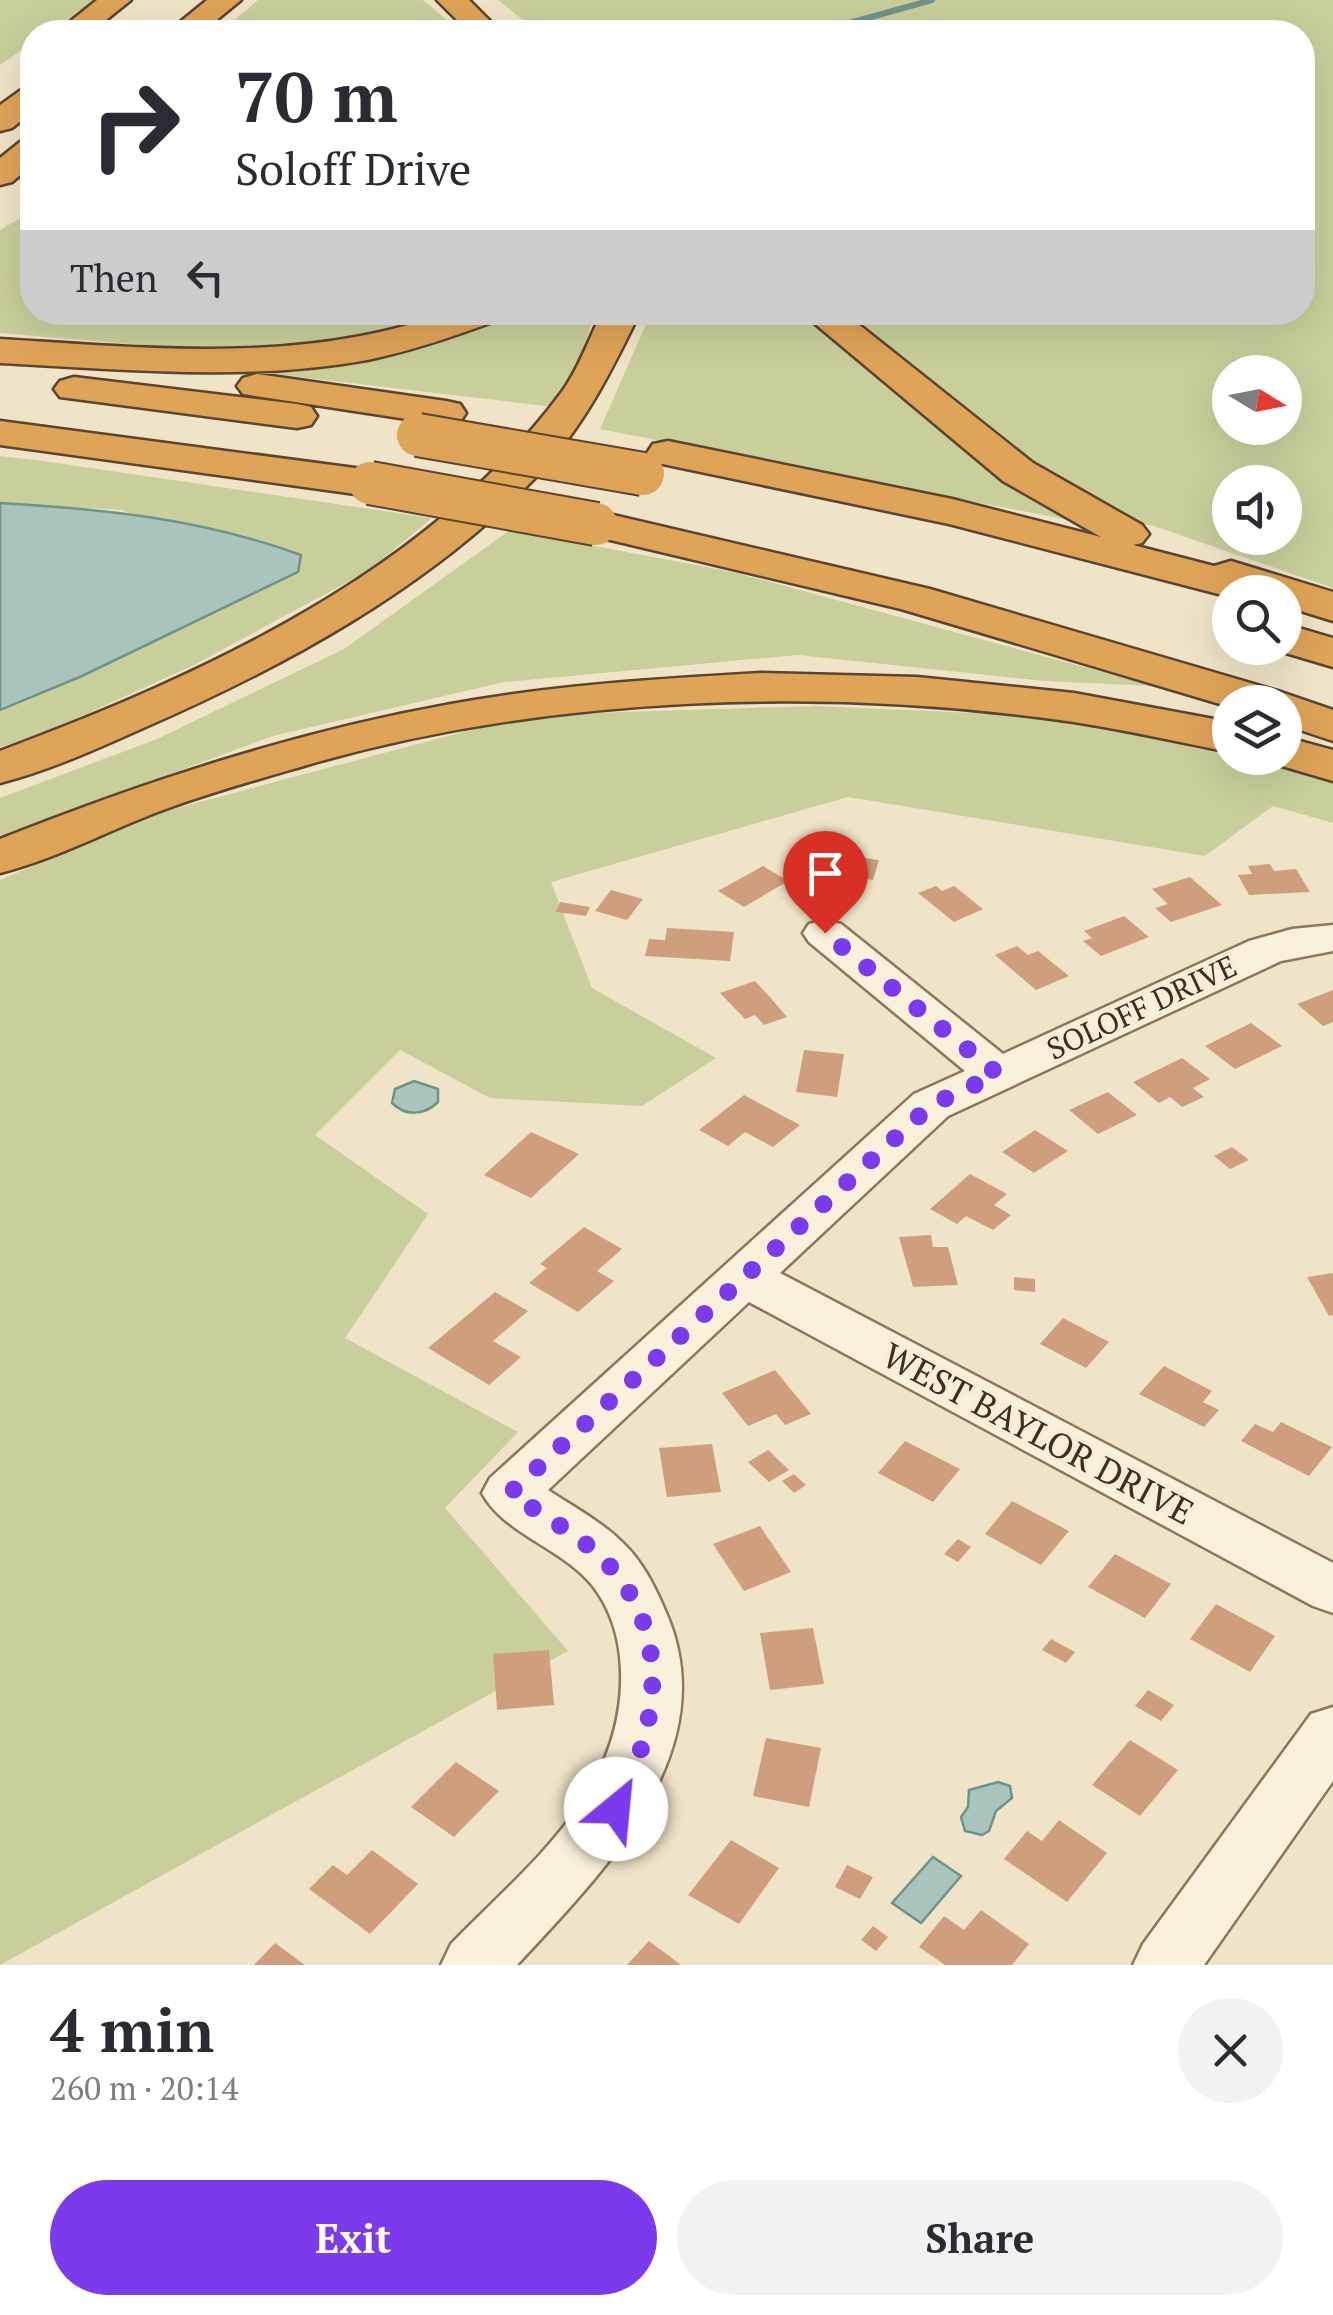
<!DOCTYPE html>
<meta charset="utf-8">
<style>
body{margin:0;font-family:"PT Serif",serif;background:#f2f2f3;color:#2b2b33;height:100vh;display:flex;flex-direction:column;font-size:38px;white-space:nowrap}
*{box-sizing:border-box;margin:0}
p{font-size:32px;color:#7c7c81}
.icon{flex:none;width:55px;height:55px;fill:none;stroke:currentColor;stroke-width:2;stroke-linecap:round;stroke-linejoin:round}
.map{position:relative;height:1965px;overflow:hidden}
.drawer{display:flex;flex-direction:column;background:#fff;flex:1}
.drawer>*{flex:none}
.banner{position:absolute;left:20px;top:20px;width:1295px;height:305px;border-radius:40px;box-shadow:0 10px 40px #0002;background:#fff;color:#2b2b33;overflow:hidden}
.needle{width:65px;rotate:100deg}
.tools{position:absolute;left:1212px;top:355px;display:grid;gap:20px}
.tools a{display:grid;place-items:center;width:90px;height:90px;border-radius:50%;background:#fff;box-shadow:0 10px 40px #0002;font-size:50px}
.pin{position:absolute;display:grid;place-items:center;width:85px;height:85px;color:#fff;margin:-102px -42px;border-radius:50% 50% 50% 0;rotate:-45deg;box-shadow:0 0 10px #0007}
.pin .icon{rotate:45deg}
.me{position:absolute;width:110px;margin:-55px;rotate:28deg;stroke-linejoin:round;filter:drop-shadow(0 0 8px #0008)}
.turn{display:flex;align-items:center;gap:35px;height:210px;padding:0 50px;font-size:45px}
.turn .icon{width:130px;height:130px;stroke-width:2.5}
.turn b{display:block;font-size:70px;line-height:85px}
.then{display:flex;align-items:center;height:95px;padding:0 50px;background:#0003;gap:20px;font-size:38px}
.round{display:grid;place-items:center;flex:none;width:105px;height:105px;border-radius:52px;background:#f2f2f3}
.overview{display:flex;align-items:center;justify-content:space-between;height:170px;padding:0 50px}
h1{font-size:60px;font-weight:600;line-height:75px}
.primary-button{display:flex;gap:20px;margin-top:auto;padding:20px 50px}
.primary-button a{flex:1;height:115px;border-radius:60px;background:#7c3aed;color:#fff;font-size:40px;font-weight:600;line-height:115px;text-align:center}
.primary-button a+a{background:#f2f2f3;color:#2b2b33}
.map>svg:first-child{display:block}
</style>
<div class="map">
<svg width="1333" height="1965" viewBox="0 0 1333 1965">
<rect width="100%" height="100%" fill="#f0e4c8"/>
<!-- green -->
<path fill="#c9cf9b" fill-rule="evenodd" d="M 0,0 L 96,0 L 48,32 L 32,32 L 32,43 L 0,65 Z
M 258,0 L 423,0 L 461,32 L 220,32 Z
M 498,0 L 1333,0 L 1333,588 L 1151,525 L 1099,526 L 600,429 L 651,313 L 1302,312 L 1302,32 L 538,32 ZM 1230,372 L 1285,372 L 1285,428 L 1230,428 ZM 1230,482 L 1285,482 L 1285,538 L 1230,538 Z
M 32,211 L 32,312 L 456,313 L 332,345 L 215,351 L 0,333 L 0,230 Z
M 512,313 L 595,313 L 575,373 L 554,407 L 257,372 L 405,353 L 500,321 Z
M 0,456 L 43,461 L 432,518 L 368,571 L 194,665 L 42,734 L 0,747 L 0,710 L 82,676 L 297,573 L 122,510 L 0,503 Z
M 510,530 L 733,572 L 1154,686 L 1044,681 L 798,655 L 504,682 L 273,736 L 0,837 L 0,798 L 157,739 L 344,649 Z
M 816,706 L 1064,717 L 1333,780 L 1333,823 L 1273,806 L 1205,856 L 848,797 L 551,882 L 592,988 L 716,1058 L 642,1106 L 490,1098 L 400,1050 L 315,1135 L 428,1214 L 345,1338 L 518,1432 L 445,1508 L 568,1651 L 0,1965 L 0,880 L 154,814 L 527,715 Z"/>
<!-- water -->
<path fill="#a9c4bc" stroke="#6f938a" stroke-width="2.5" d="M 0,503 C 105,509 202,519 301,555 L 298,572 L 82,676 L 0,710 Z
M 414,1081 L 438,1089 L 438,1102 C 425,1115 406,1117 392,1103 L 395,1089 Z
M 998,1782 L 1010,1786 L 1012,1798 L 996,1811 L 989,1831 L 982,1835 L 965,1831 L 961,1817 L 968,1807 L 969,1790 Z
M 933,1857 L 961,1876 L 921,1923 L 892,1903 Z"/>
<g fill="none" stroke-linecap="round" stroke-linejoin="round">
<!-- stream -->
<path stroke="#6f938a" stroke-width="6" d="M 817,32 L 932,0"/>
</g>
<!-- building -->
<path fill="#cf9f7d" d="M 833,854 L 879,860 L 873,880 L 827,874 Z
M 1270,864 L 1274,871 L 1296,869 L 1310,892 L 1249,895 L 1238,875 L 1252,874 L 1248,866 Z
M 763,866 L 788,881 L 744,907 L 718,891 Z
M 1190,877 L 1222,905 L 1171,922 L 1155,908 L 1168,904 L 1152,889 Z
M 936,886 L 942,891 L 954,886 L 983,909 L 954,922 L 918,893 Z
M 611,890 L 643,899 L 627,920 L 595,911 Z
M 560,902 L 590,907 L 586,916 L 556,912 Z
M 1124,916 L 1149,937 L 1101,956 L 1083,941 L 1092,938 L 1084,931 Z
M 667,928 L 734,932 L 730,961 L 645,956 L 649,939 L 665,940 Z
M 1017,946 L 1028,955 L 1038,951 L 1069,976 L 1036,990 L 995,955 Z
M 755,981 L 769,996 L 787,1017 L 764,1025 L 755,1015 L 745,1019 L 720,993 Z
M 1333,990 L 1333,1022 L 1323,1026 L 1297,1004 Z
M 1251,1023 L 1282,1046 L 1235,1069 L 1205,1046 Z
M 804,1050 L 844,1054 L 837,1097 L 796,1092 Z
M 1182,1058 L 1210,1079 L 1193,1088 L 1204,1097 L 1182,1107 L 1170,1097 L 1159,1103 L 1133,1082 Z
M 1108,1092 L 1137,1115 L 1098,1134 L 1069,1110 Z
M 744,1095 L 800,1125 L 773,1147 L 745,1132 L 728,1146 L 699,1130 Z
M 1035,1130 L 1068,1151 L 1034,1173 L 1002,1152 Z
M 531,1132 L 579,1154 L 531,1198 L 484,1175 Z
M 1232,1147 L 1249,1160 L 1230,1169 L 1214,1156 Z
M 970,1174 L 1007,1194 L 994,1205 L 1011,1215 L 993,1230 L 966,1216 L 957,1224 L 930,1209 Z
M 584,1227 L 622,1249 L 597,1271 L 614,1281 L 578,1312 L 529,1283 L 547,1268 L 540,1264 Z
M 931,1235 L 933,1247 L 948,1247 L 958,1285 L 913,1287 L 899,1237 Z
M 1333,1273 L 1333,1315 L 1329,1316 L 1307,1277 Z
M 1014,1277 L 1035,1279 L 1035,1292 L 1014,1290 Z
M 495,1292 L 528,1311 L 493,1341 L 521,1357 L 489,1385 L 428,1348 Z
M 1063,1318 L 1109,1342 L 1086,1368 L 1040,1344 Z
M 1164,1366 L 1212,1391 L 1203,1402 L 1219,1410 L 1204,1427 L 1139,1394 Z
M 775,1370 L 811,1414 L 785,1425 L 776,1414 L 748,1426 L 722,1393 Z
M 1281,1422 L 1332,1447 L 1309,1476 L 1241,1441 L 1255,1424 L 1273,1432 Z
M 905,1441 L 960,1469 L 933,1502 L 878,1473 Z
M 712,1444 L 721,1492 L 667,1497 L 659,1448 Z
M 768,1450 L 789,1470 L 769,1482 L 748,1462 Z
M 794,1474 L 806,1485 L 794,1493 L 782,1481 Z
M 1012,1501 L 1069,1531 L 1041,1565 L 985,1534 Z
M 760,1526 L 791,1572 L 744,1591 L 713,1544 Z
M 958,1539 L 971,1547 L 958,1562 L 944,1554 Z
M 1115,1554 L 1171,1584 L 1145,1618 L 1088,1587 Z
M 1216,1604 L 1275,1636 L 1250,1672 L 1190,1639 Z
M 813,1628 L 824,1684 L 770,1690 L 760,1633 Z
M 1051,1639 L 1075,1652 L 1066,1663 L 1042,1650 Z
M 549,1650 L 554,1705 L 497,1710 L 493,1654 Z
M 1148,1690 L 1174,1705 L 1161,1721 L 1135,1706 Z
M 766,1738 L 821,1748 L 809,1807 L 753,1796 Z
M 1130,1740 L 1178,1770 L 1140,1816 L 1092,1785 Z
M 456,1762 L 499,1791 L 454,1837 L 411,1807 Z
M 1059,1820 L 1107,1853 L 1067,1902 L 1004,1859 L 1027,1831 L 1042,1841 Z
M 731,1840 L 779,1868 L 739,1924 L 688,1895 Z
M 372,1850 L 418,1884 L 370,1934 L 309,1889 L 333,1865 L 347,1875 Z
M 847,1865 L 873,1877 L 860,1899 L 835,1887 Z
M 981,1910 L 1029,1944 L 1012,1965 L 945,1965 L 919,1947 L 944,1916 L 964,1930 Z
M 873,1926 L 888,1937 L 876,1951 L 861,1940 Z
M 649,1941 L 681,1965 L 627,1965 Z
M 275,1943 L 305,1965 L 254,1965 Z"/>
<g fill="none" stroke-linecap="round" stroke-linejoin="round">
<defs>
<path id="minor" d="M 825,920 L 841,924 L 1003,1054 L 1249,941 L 1292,929 L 1333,925 L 1333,951 L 1281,961 L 948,1116 L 780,1273 L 1333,1563 L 1333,1613 L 1313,1606 L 749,1302 L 548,1490 C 574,1507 602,1522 623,1543 C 642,1561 654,1585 664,1608 C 729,1748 604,1871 517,1965 L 441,1965 L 451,1944 C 529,1864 625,1792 621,1670 C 620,1639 611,1609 592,1585 C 562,1548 504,1534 482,1493 L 490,1478 L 914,1094 L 965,1071 L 809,942 L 803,933 L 809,924 Z
M 1333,1707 L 1333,1781 L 1204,1965 L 1133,1965 L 1143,1944 L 1311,1714 Z"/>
<path id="highway" d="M 97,0 L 131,0 L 91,32 L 57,32 Z
M 207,0 L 241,0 L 202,32 L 168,32 Z
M 437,0 L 469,0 L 501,32 L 469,32 Z
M 32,87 L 32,112 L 12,128 L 0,131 L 0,105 L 21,90 Z
M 32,139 L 32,165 L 12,182 L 0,185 L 0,158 L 20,142 Z
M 448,312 L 503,312 L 498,320 C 455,336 412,351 367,360 C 246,382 121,369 0,363 L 0,339 C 149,348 305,365 448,312 Z
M 602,312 L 640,312 C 611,372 582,430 535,478 C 426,590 283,667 141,729 C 96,749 48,771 0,783 L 0,751 C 205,674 426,574 561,393 C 578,370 589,339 602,312 Z
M 801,312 L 843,312 L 1033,463 L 1142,525 L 1149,534 L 1142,543 L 1133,545 L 1214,566 L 1231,561 L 1333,592 L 1333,621 L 1285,606 L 1285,592 L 1230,592 L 1230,597 L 949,524 L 653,462 L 647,453 L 653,444 L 668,441 L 952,499 L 1101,537 L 1003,481 Z
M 257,374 L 446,401 L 460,404 L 466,413 L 460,422 L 446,425 L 243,394 L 237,386 L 243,378 Z
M 74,377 L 297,404 L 311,407 L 317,416 L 311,425 L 297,428 L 60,397 L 54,389 L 60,381 Z
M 0,421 L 370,470 L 385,474 L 391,483 L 385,492 L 370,496 L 0,445 Z
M 596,511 L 930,589 L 1281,692 L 1333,710 L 1333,741 L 1285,725 L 1285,702 L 1230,702 L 1230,707 L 901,609 L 581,533 L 574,524 L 581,515 Z
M 1285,624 L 1333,638 L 1333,667 L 1269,648 L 1285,648 Z
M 761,673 L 917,677 L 1074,693 L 1230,722 L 1230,752 C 1178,742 1126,730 1074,722 C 826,686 548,695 307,765 C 259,779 209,793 163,810 C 109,830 56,859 0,873 L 0,839 C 147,781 295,732 451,704 C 553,685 657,679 761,673 Z
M 1285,737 L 1333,750 L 1333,781 L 1268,762 L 1264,758 L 1285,758 Z"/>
</defs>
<!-- minor casing -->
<use href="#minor" stroke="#8d765c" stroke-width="5"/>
<!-- highway casing -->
<use href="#highway" stroke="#5b4430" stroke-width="5"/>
<!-- minor -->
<use href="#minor" fill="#faf1dc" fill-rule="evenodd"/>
<!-- highway -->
<use href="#highway" fill="#e0a458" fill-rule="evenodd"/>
<defs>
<path id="highway-bridge" d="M 418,435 L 643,474
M 370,483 L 596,524"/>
</defs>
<!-- highway-bridge casing -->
<use href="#highway-bridge" stroke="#5b4430" stroke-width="46" stroke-linecap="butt"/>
<!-- highway-bridge -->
<use href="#highway-bridge" stroke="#e0a458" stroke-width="42"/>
</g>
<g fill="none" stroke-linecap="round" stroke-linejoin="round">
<!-- route -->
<path stroke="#7c3aed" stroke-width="18" stroke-dasharray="0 32.4" d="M 616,1809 C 658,1728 675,1633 604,1560 C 578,1534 540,1514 510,1493 L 931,1105 L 998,1074 L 825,933"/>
</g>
<g text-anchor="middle" stroke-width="9" stroke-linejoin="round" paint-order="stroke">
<!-- street labels -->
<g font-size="30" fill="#3d2e20" stroke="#f7eed8">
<text transform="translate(1142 1008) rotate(-25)" y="10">SOLOFF DRIVE</text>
</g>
<!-- near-street labels -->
<g font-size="35" fill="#3d2e20" stroke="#f7eed8">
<text transform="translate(1038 1434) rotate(28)" y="12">WEST BAYLOR DRIVE</text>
</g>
</g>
</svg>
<div class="tools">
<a><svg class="needle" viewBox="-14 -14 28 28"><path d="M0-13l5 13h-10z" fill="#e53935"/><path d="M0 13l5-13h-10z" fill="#7c7c81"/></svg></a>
<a><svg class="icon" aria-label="sound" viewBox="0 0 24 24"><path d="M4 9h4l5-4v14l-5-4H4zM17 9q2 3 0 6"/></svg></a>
<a><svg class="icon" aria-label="search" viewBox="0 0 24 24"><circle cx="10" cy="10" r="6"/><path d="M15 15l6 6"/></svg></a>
<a><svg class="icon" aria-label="layers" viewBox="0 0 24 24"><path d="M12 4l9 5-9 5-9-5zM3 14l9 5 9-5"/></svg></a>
</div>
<div class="pin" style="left:825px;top:933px;background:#d93025"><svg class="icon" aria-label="arrive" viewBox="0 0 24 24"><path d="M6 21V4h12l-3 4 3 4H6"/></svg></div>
<svg class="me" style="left:616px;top:1809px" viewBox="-20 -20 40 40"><circle r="19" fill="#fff"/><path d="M0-13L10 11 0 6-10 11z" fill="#7c3aed"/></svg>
<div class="banner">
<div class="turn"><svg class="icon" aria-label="right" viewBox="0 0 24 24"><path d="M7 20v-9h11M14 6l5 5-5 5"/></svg><div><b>70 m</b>Soloff Drive</div></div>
<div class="then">Then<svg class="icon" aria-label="left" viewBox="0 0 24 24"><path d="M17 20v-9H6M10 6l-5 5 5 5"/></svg></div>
</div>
</div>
<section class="drawer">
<div class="overview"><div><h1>4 min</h1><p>260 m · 20:14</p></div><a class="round"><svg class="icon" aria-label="close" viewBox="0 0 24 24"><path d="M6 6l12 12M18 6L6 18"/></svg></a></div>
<div class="primary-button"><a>Exit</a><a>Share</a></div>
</section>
